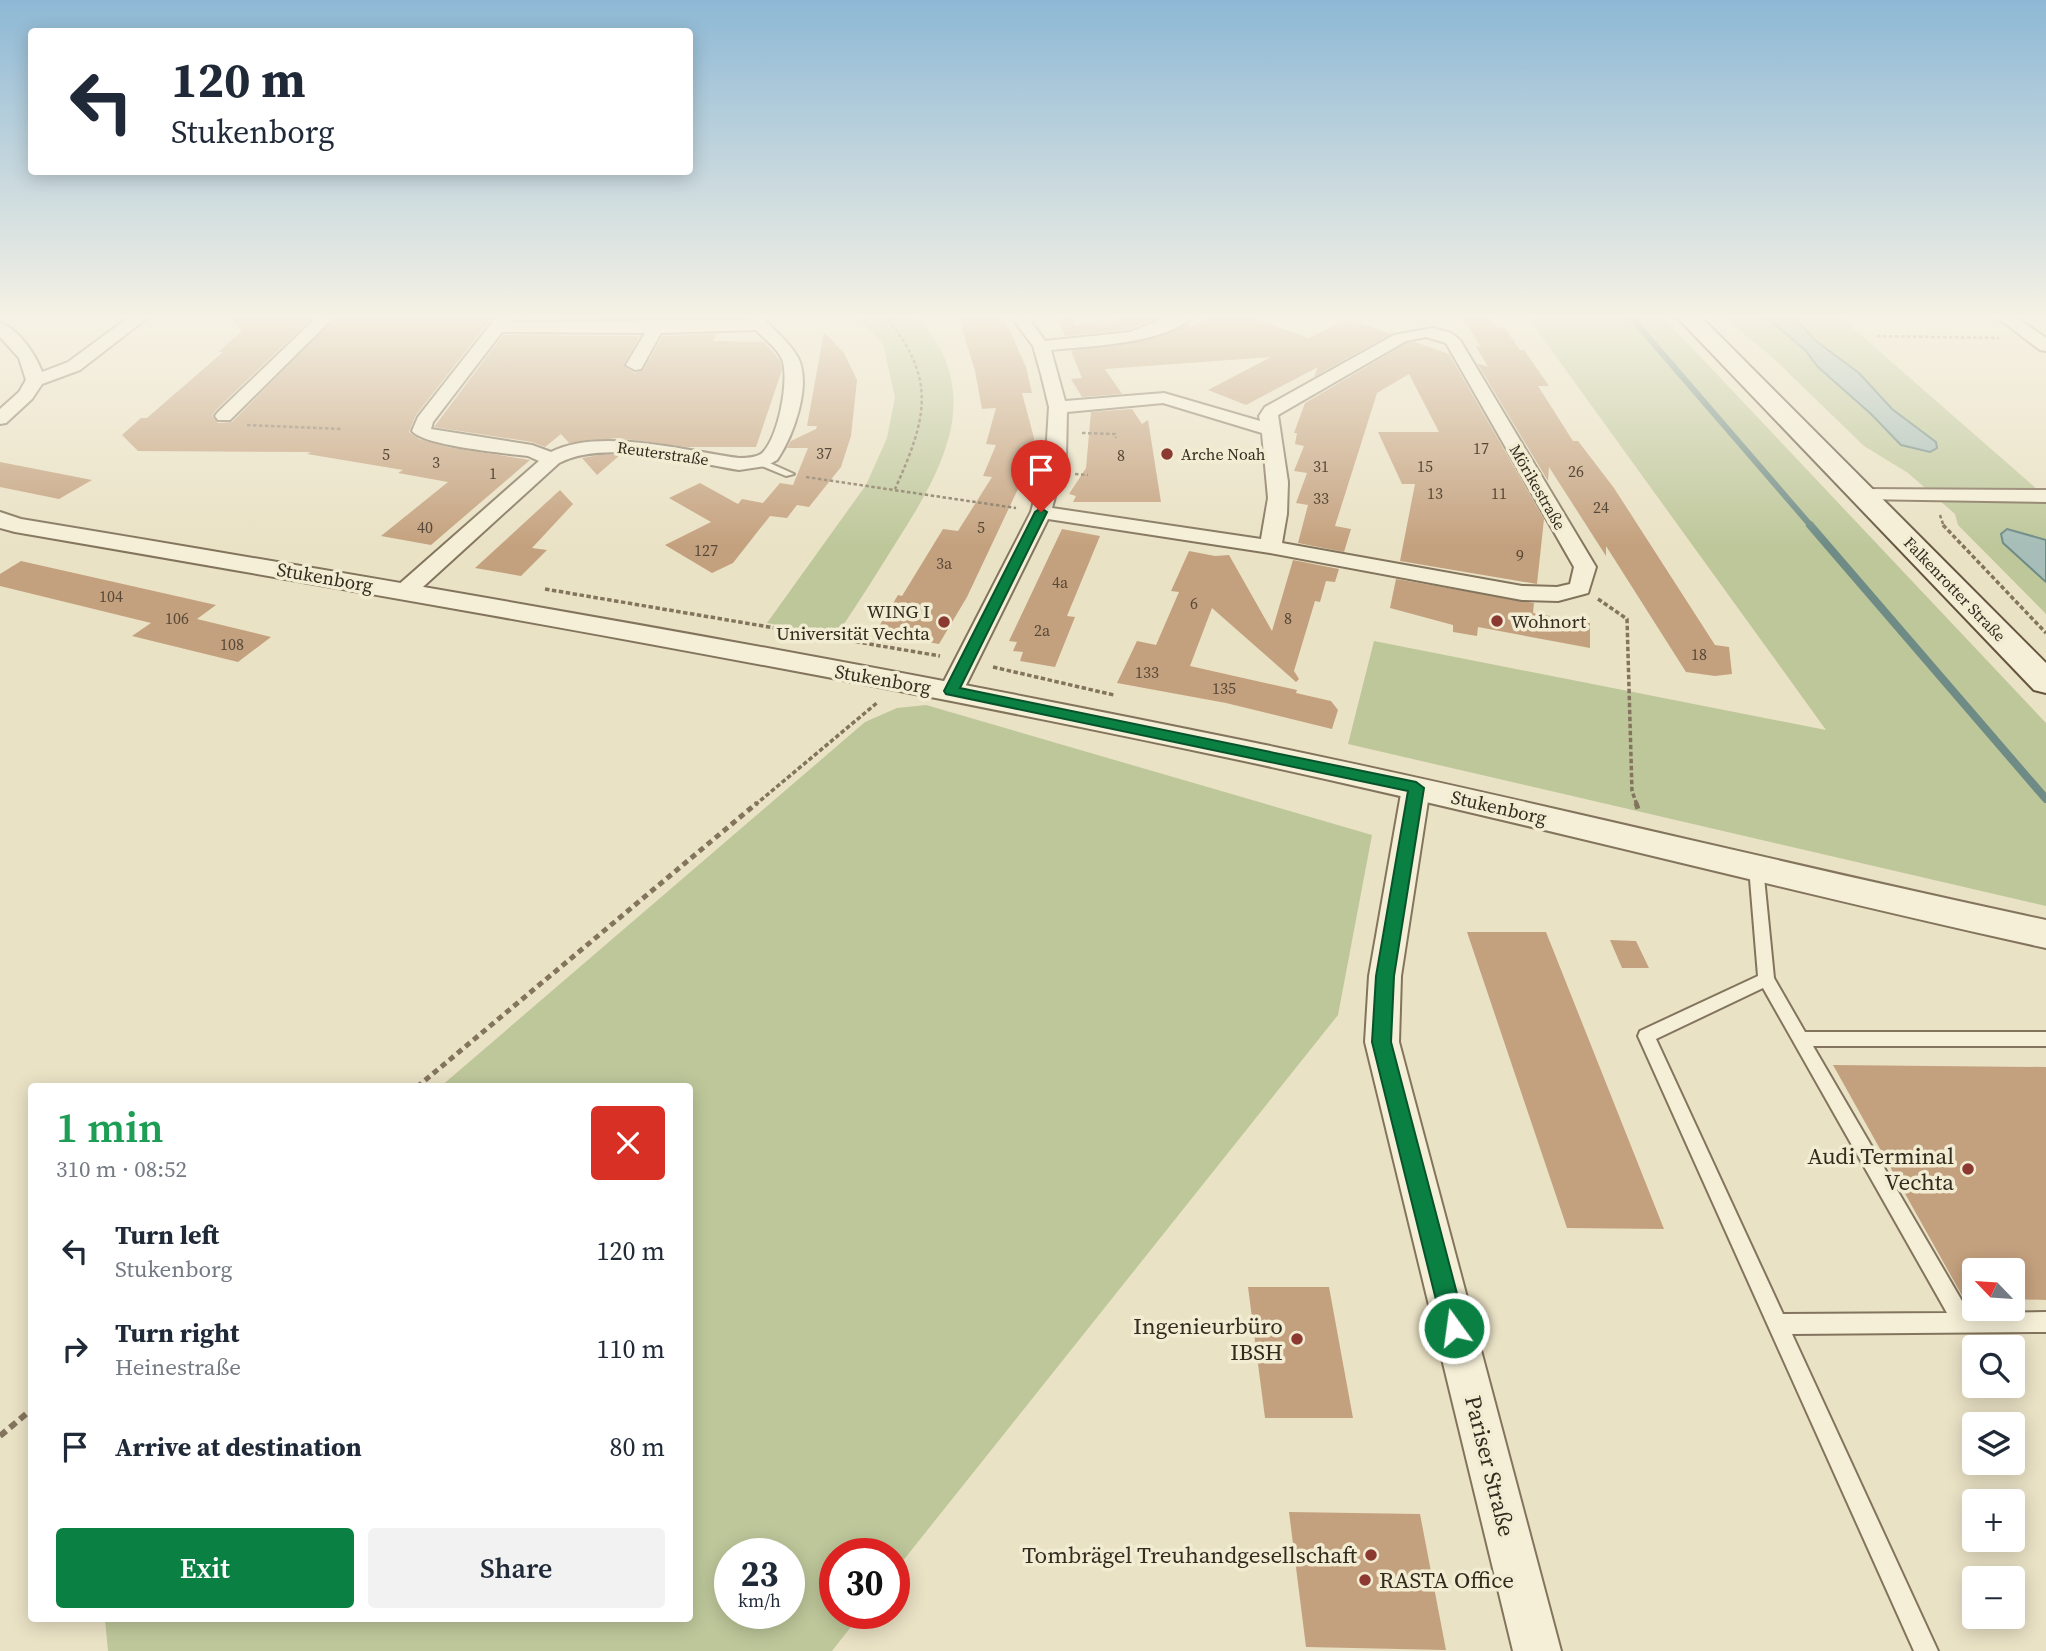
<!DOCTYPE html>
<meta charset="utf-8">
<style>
body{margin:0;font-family:"Source Serif 4",serif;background:#f2f2f3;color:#1f2937;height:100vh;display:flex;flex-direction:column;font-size:26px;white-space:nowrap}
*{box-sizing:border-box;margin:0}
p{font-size:23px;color:#747a83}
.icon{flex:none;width:38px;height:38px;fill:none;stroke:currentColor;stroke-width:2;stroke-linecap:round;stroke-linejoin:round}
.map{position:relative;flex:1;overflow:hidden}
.sheet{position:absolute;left:28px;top:1083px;width:665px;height:539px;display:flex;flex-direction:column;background:#fff;border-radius:7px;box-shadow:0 4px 18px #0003}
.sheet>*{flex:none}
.guide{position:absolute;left:28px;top:28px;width:665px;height:147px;border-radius:7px;box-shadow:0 4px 18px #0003;background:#fff;color:#1f2937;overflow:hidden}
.needle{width:46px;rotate:295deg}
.fabs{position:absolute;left:1962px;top:1258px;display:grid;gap:14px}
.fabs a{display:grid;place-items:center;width:63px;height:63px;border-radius:7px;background:#fff;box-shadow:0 4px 18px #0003;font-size:35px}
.speed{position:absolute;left:714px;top:1538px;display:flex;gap:14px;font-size:35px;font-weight:700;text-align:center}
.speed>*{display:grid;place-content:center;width:91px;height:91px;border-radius:50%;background:#fff;box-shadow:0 4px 18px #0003;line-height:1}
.speed small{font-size:18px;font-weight:400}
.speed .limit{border:10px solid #d22;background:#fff;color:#111}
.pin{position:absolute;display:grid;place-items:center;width:60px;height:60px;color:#fff;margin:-72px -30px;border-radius:50% 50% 50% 0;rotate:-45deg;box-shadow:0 0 7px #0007}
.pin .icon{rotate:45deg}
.me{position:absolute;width:77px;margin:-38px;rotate:346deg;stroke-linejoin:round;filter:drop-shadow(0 0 5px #0008)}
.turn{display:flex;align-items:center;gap:24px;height:147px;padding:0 28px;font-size:32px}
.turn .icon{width:91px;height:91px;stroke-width:2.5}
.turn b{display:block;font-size:49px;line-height:60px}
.round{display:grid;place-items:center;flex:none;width:74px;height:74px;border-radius:7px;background:#f2f2f3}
.head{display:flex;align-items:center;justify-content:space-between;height:119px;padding:0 28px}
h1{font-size:42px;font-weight:600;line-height:52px;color:#1e9e55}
.cta{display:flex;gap:14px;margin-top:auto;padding:14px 28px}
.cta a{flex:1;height:80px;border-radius:7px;background:#0b8043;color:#fff;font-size:28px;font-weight:600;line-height:80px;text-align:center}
.cta a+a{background:#f2f2f3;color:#1f2937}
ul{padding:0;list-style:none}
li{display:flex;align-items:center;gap:21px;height:98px;padding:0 28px}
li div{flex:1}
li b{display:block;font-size:26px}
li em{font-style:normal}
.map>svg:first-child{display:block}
</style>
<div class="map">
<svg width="2046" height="1651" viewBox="0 0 2046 1651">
<rect width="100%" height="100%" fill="#eae2c5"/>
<!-- green -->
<path fill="#bec79a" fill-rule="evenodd" d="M 855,315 L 917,317 C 987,392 943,469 897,541 C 877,573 857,605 836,636 L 767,623 L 866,485 L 887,438 L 895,397 L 883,344 Z
M 1526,315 L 1661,315 L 2046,723 L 2046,906 L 1348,744 L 1374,641 L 1826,730 Z
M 1722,315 L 1838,315 L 2046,497 L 2046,614 L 1958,525 L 1955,514 L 1908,473 L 1864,446 L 1773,358 Z
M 926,705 L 1372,835 L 1338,1015 L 894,1572 L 894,1554 L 835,1554 L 835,1614 L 861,1614 L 832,1651 L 108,1651 L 105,1619 L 690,1619 L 690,1087 L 440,1087 L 865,722 L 897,708 ZM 789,1554 L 789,1614 L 730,1614 L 730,1554 Z"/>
<!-- water -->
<path fill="#a6bdb8" stroke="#6e8b86" stroke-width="2" d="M 1764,315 L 1792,315 L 1816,341 L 1859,373 L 1892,409 L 1936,442 L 1937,448 L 1930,452 L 1901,445 L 1871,414 L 1818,367 L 1805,350 Z
M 2007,529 L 2046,540 L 2046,582 L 2003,543 L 2001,534 Z"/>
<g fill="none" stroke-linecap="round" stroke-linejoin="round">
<!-- stream-far1 -->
<path stroke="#6e8b86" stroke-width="6" d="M 1629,315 L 1812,527"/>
<!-- stream -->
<path stroke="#6e8b86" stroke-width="8" d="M 1810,525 L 2046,799"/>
</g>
<!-- building -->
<path fill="#c4a17e" d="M 229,315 L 315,315 L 216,410 L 212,416 L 218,423 L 232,422 L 338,315 L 441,318 L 443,315 L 494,315 L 416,415 L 409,432 L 419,439 L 447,447 L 530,460 L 431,545 L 381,536 L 448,482 L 398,473 L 403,470 L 307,454 L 311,452 L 138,451 L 122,435 L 141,418 L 147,418 L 223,352 L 218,352 L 242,331 Z
M 621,315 L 724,315 L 723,318 L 619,318 Z
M 958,315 L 1003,315 L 1026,367 L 1032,393 L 1022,393 L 1034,438 L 1025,486 L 1021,485 L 1017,491 L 967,597 L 939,644 L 875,633 L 898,595 L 902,596 L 943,529 L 958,531 L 992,477 L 983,476 L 996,445 L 986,444 L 996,408 L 982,409 L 975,371 Z
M 1069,315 L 1075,325 L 1111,321 L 1124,315 L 1164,316 L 1129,329 L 1065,336 L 1058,320 Z
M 1214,315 L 1244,315 L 1309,338 L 1347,319 L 1391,334 L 1314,377 L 1318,367 L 1246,405 L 1208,390 L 1271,357 L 1105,369 L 1122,394 L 1082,397 L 1071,379 L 1082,378 L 1071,351 L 1147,340 L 1187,324 L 1192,326 Z
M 1461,316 L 1490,316 L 1498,328 L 1505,328 L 1520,350 L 1524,350 L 1549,386 L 1538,386 L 1573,441 L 1578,441 L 1614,488 L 1715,645 L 1729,647 L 1732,674 L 1715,676 L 1686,672 L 1606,546 L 1606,556 L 1549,467 L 1548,481 L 1477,363 L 1488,367 L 1475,345 L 1481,347 Z
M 824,332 L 844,353 L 857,380 L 851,436 L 841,467 L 809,507 L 797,505 L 787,518 L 770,516 L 733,563 L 712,573 L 665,545 L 711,522 L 669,498 L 700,483 L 738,504 L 742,499 L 763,503 L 780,483 L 793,485 L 808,448 L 787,448 L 791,441 L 816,429 L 817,426 L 807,426 Z
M 717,334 L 713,341 L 764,342 L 780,360 L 782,370 L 756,447 L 686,447 L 618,438 L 569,443 L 561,434 L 545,447 L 532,442 L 434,427 L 503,335 L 640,336 L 624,364 L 625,367 L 635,373 L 643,370 L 663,336 Z
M 1415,342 L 1449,354 L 1544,519 L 1537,584 L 1400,561 L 1415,484 L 1402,484 L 1378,432 L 1439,432 L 1409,374 L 1377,393 L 1335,526 L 1351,529 L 1344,552 L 1298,543 L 1308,505 L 1296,503 L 1307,473 L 1294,471 L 1304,446 L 1295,444 L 1297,433 L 1294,433 L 1305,403 L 1407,343 Z
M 1132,409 L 1142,424 L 1148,420 L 1161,502 L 1073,502 L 1076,496 L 1069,494 L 1086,468 L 1091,412 Z
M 600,455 L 620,455 L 597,475 L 582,458 Z
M 0,462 L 92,480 L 59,499 L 0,487 Z
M 560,490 L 573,504 L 532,548 L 547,550 L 521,576 L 475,568 Z
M 1062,529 L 1100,536 L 1067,616 L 1075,617 L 1055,667 L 1020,661 L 1023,652 L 1013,651 L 1017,642 L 1009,641 Z
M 1189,551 L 1215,556 L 1229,555 L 1272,631 L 1293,560 L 1339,569 L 1335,582 L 1326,581 L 1320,602 L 1315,601 L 1294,671 L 1299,679 L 1296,682 L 1212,608 L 1190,666 L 1297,690 L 1296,693 L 1331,701 L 1338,710 L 1332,729 L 1226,703 L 1117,683 L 1137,641 L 1156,645 L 1179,592 L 1171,591 Z
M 21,561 L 216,605 L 197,619 L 271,637 L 238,662 L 132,636 L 151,623 L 0,586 L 0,574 Z
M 1396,579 L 1534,603 L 1533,613 L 1590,623 L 1590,648 L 1478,627 L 1477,636 L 1453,632 L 1453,625 L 1390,608 Z
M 1467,932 L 1546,932 L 1664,1229 L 1567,1228 Z
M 1610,940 L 1636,941 L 1649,968 L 1622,968 Z
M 1833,1065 L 2046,1067 L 2046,1300 L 2012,1299 L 2012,1270 L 1974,1270 L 1974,1299 L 1964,1299 Z
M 1248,1287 L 1329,1287 L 1353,1418 L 1265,1418 Z
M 1289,1512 L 1420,1514 L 1446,1650 L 1306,1647 Z"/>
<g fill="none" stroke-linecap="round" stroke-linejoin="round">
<defs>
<path id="service" d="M 757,460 L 763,460 L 794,474 L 786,476 L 757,464 Z
M 1756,862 L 1761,863 L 1763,867 L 1774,978 L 1805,1032 L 2046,1032 L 2046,1046 L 1813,1046 L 1969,1313 L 2046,1312 L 2046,1332 L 1792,1334 L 1938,1651 L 1914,1651 L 1638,1036 L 1640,1031 L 1758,976 L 1749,867 L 1751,863 ZM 1763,988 L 1947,1313 L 1783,1314 L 1656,1039 Z"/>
<path id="minor" d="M 132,315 L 151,315 L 80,370 L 42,384 L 32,399 L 6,423 L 0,424 L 0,409 L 19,392 L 26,380 L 19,358 L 0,337 L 0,323 C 18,328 36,355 42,372 L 68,362 Z
M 319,315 L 336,315 L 230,420 L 218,420 L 215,416 L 218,412 Z
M 498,315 L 515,315 L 510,322 L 748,320 L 744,315 L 760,315 C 772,329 788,340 797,356 C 813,383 793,437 777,460 L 766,466 L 739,470 C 688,462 605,439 559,463 L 413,596 L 397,596 L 394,591 L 397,586 L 539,461 L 528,456 C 505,453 424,446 412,431 L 418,417 ZM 756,330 C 765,339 777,348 782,359 C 790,379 778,441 761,454 C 754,458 746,458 739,458 C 686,451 599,427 551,452 L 532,445 L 431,429 L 433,422 L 502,332 L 645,333 L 626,365 L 635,370 L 641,369 L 661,333 Z
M 1010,315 L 1026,315 L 1045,341 L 1130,332 L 1173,315 L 1195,315 C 1166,344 1090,346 1051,350 L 1065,401 L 1164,393 L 1260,421 L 1259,416 L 1265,407 L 1394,335 L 1433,328 L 1451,333 L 1460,340 L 1596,567 L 1588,593 L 1558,601 L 1522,600 L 1270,553 L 1048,519 L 963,691 L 960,697 L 951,699 L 942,697 L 939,691 L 1031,512 L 1046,456 L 1049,407 L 1041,374 L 1033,346 ZM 1426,337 L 1446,343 L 1574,567 L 1570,584 L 1557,587 L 1522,586 L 1282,543 L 1287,514 L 1288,482 L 1278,415 L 1406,341 ZM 1163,403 L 1262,433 L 1268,498 L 1261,539 L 1052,508 L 1066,456 L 1067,412 Z
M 1994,315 L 2013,315 L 2046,338 L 2046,351 L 2040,350 Z
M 1865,489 L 2046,490 L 2046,502 L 1858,499 L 1855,495 L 1858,491 Z
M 1416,779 L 1426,781 L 1430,788 L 1401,976 L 1399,1042 L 1561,1651 L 1513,1651 L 1365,1042 L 1369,976 L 1402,788 L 1406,781 Z"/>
<path id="tertiary" d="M 0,512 L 21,519 C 430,587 839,657 1246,741 C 1514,796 1779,863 2046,920 L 2046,948 C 1778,889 1513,819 1244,761 C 837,674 426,603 15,532 L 0,528 Z"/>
<path id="secondary" d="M 1675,315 L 1699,315 L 2046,663 L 2046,693 L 2034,690 Z"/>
</defs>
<!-- service casing -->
<use href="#service" stroke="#83745d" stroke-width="4"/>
<!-- minor casing -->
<use href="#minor" stroke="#83745d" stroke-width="4"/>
<!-- tertiary casing -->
<use href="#tertiary" stroke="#83745d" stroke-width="4"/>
<!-- secondary casing -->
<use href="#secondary" stroke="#655540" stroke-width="4"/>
<!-- path-far3 -->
<path stroke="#83745d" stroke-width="2.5" stroke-dasharray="3.5 2.5" stroke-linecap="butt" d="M 884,315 C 938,378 927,418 895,489
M 1877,336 L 1999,338
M 247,425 L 342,429
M 1082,433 L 1115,434 L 1116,438
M 1075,474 L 1088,475
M 806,477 L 1016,508
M 1940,515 L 1944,527"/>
<!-- path-far2 -->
<path stroke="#83745d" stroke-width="3.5" stroke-dasharray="4.5 2.5" stroke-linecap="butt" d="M 1943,525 L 2046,633
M 545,589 L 940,656
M 1598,599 L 1627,619 L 1632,791 L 1637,805
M 993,667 L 1114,695
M 755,805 L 878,702"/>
<!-- path-far1 -->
<path stroke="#83745d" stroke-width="5" stroke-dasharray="6 4.5" stroke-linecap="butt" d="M 1636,803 L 1639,812
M 417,1087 L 757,803"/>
<!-- path -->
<path stroke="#83745d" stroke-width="6" stroke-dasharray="8 5" stroke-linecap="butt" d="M 0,1436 L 32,1409"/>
<!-- service -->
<use href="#service" fill="#f5efd7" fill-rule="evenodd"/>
<!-- minor -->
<use href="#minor" fill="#f5efd7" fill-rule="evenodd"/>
<!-- tertiary -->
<use href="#tertiary" fill="#f5efd7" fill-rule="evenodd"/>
<!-- secondary -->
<use href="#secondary" fill="#f5efd7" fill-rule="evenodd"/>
</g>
<!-- sky -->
<linearGradient id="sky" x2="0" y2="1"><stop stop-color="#8db8d5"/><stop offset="0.58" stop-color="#f6f2e5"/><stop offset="1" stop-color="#f6f2e5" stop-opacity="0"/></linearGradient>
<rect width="2046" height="546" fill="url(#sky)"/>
<!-- route -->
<path fill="#0b8043" stroke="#07532c" stroke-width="2" d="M 1041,508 L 1047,512 L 960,688 L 1416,782 L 1424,788 L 1394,976 L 1391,1042 L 1466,1328 L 1462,1336 L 1454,1340 L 1446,1336 L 1443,1328 L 1372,1042 L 1376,976 L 1408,791 L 946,694 L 944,691 L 1035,512 Z"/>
<!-- markers -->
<g fill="#8c3932" stroke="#f2ecd3" stroke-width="2.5">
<circle cx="1167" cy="454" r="7"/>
<circle cx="1497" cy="621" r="7"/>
<circle cx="944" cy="622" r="7"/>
<circle cx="1968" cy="1169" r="7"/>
<circle cx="1297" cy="1339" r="7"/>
<circle cx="1371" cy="1555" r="7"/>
<circle cx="1365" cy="1580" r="7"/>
</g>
<g text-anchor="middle" stroke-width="7" stroke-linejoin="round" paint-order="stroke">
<!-- number labels -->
<g font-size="16" fill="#584837">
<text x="1481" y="454">17</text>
<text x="824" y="459">37</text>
<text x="386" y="460">5</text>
<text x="1121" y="461">8</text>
<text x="436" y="468">3</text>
<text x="1321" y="472">31</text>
<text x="1425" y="472">15</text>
<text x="1576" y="477">26</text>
<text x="493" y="479">1</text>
<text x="1435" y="499">13</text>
<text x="1499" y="499">11</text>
<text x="1321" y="504">33</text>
<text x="1601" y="513">24</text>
<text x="425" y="533">40</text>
<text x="981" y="533">5</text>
<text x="706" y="556">127</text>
<text x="1520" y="561">9</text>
<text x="944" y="569">3a</text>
<text x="1060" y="588">4a</text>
<text x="111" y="602">104</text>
<text x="1194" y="609">6</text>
<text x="177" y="624">106</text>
<text x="1288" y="624">8</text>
<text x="1042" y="636">2a</text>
<text x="232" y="650">108</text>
<text x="1699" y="660">18</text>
<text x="1147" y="678">133</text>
<text x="1224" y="694">135</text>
</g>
<!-- far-street labels -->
<g font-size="16" fill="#342b1f" stroke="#f2ecd3">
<text transform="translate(663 453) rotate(8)" y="6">Reuterstraße</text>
<text transform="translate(1538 487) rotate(60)" y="6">Mörikestraße</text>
<text transform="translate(1955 589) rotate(46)" y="6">Falkenrotter Straße</text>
</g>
<!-- far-poi labels -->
<g font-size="16" fill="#342b1f" stroke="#f2ecd3" text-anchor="start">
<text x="1181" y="460">Arche Noah</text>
</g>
<!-- street labels -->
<g font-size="19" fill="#342b1f" stroke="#f2ecd3">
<text transform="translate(325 577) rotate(10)" y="7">Stukenborg</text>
<text transform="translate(883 679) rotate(10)" y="7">Stukenborg</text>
<text transform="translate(1499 807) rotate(13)" y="7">Stukenborg</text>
</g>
<!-- poi labels -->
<g font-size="19" fill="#342b1f" stroke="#f2ecd3" text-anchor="end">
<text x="930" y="618">WING I<tspan x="930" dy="22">Universität Vechta</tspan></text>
<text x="1511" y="628" text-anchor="start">Wohnort</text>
</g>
<!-- near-poi labels -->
<g font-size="23" fill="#342b1f" stroke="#f2ecd3" text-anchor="end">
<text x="1954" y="1164">Audi Terminal<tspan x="1954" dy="26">Vechta</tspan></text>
<text x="1283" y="1334">Ingenieurbüro<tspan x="1283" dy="26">IBSH</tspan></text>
<text x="1357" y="1563">Tombrägel Treuhandgesellschaft</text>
<text x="1379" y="1588" text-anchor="start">RASTA Office</text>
</g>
<!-- near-street labels -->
<g font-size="23" fill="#342b1f" stroke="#f2ecd3">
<text transform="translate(1490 1466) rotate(76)" y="8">Pariser Straße</text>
</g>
</g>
</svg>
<div class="fabs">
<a><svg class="needle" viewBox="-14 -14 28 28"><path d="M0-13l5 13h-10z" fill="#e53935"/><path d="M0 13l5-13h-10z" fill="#747a83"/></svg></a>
<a><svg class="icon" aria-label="search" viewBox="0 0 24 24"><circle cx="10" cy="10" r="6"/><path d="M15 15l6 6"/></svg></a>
<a><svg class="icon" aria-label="layers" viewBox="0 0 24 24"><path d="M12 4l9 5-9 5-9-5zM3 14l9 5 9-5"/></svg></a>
<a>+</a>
<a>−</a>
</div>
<div class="speed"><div>23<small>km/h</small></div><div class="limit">30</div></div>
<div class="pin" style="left:1041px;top:512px;background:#d93025"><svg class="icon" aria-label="arrive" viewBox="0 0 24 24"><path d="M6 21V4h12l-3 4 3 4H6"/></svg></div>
<svg class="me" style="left:1454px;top:1328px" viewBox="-20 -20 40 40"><circle r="17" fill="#0b8043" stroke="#fff" stroke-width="3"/><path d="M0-11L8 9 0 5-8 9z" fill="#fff"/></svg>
<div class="guide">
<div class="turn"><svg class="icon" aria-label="left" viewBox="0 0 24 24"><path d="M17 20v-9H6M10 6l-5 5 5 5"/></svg><div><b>120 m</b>Stukenborg</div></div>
</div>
<section class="sheet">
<div class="head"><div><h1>1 min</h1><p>310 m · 08:52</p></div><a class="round" style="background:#d93025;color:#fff"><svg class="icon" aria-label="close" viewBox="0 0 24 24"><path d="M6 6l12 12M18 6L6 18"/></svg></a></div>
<ul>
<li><svg class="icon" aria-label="left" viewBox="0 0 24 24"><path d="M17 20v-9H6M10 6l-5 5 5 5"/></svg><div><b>Turn left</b><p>Stukenborg</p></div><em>120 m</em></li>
<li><svg class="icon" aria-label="right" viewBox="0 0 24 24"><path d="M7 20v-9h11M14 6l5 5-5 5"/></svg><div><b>Turn right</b><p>Heinestraße</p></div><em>110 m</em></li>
<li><svg class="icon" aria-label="arrive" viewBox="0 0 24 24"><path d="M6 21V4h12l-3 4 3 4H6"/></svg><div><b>Arrive at destination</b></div><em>80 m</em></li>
</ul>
<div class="cta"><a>Exit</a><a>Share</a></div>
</section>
</div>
